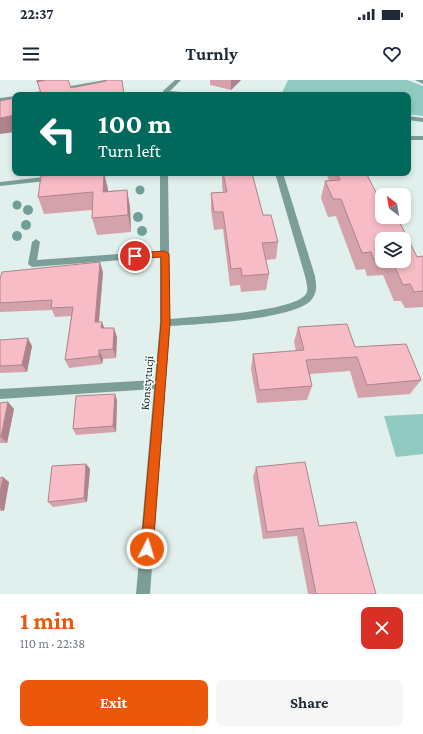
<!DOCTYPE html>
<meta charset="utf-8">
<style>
body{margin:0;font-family:"Crimson Pro",serif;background:#f6f6f7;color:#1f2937;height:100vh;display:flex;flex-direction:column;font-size:15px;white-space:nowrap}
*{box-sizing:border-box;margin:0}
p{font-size:13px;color:#747a83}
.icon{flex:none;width:22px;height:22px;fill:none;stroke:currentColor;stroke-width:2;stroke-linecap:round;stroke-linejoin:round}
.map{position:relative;height:514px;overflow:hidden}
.sheet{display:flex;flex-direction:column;background:#fff;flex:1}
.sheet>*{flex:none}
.guide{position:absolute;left:12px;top:12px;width:399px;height:84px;border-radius:8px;box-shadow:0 2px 6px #0003;background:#00695c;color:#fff;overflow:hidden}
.needle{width:26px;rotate:329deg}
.controls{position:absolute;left:375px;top:108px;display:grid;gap:8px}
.controls a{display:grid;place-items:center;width:36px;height:36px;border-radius:8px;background:#fff;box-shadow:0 2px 6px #0003;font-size:20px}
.pin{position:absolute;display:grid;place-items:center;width:34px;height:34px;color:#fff;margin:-17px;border:2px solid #fff;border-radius:50%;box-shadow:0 1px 4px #0007}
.me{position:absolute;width:44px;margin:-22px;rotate:5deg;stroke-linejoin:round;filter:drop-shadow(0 0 3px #0008)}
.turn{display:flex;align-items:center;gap:14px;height:84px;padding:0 20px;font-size:18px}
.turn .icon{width:52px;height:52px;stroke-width:2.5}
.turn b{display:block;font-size:28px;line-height:34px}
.round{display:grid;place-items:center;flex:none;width:42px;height:42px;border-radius:8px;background:#f6f6f7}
.head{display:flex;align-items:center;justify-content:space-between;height:68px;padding:0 20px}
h1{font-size:24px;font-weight:700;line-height:30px;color:#ea580c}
.primary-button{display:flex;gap:8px;margin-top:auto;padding:8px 20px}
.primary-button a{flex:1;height:46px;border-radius:8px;background:#ea580c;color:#fff;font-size:16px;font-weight:700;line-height:46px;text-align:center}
.primary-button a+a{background:#f6f6f7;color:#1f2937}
.status{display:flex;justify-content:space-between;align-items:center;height:28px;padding:0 20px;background:#fff;direction:ltr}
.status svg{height:11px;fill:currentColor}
header{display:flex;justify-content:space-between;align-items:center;height:52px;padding:0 20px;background:#fff;font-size:18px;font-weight:700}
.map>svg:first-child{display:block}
</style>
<div class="status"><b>22:37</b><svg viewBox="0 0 49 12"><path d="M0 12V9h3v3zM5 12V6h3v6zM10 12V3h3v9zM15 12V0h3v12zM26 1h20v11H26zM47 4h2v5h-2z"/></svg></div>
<header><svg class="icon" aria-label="menu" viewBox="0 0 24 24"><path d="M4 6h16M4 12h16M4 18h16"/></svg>Turnly<svg class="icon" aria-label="heart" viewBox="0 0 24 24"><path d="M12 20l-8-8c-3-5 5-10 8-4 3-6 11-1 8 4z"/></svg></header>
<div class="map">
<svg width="423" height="514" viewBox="0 0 423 514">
<rect width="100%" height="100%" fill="#e1f0ed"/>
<!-- green -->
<path fill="#91cac0" d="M 288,0 L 407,0 L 423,6 L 423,36 L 408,34 L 408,15 L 281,15 Z
M 423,334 L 423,374 L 396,377 L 384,336 Z"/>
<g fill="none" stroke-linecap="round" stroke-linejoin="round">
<!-- minor -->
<path fill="#7c9e98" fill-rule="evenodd" d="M 105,0 L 118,0 L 40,15 L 27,15 L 30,13 Z
M 175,0 L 181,0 L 170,11 L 191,13 L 194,15 L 163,13 L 163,11 Z
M 415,0 L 423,0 L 423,4 Z
M 15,16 L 15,20 L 0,22 L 0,18 Z
M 408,36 L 423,38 L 423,42 L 408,40 Z
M 408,56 L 423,56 L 423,60 L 408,60 Z
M 88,93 L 115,93 C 109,97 93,99 87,95 Z
M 160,93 L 168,93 L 170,239 C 196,236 292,233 306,214 C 309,209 306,201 305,196 L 275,93 L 283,93 L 315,196 C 316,205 318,211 312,219 C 297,240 197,244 170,246 L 150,514 L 136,514 L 154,309 L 0,319 L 0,309 L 155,300 L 160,243 L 160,177 L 32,187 L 28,184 L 32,162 L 36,159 L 40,162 L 37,180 L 160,171 Z
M 53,96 L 57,98 L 56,100 L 0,106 L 0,102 Z"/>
</g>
<!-- trees -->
<g fill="#709f99">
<circle cx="140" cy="110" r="4.5"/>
<circle cx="17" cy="125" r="4.5"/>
<circle cx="28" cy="130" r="5"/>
<circle cx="138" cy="137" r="5"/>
<circle cx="26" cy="145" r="5"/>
<circle cx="142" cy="151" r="5"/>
<circle cx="17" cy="156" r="5"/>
</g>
<!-- wall -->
<path fill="#d4a2aa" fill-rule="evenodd" d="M 210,0 L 241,0 L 231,10 L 210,5 Z
M 222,93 L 252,93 L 263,135 L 278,162 L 276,179 L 265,180 L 269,194 L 266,210 L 241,212 L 240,205 L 230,206 L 223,149 L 214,150 L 211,130 L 211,113 L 223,112 L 222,106 Z
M 327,93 L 366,93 L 381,122 L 417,177 L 423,176 L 423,227 L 405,228 L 401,221 L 394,221 L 383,195 L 367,196 L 365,189 L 356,190 L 336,136 L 328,137 L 321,118 L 325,101 L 329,100 L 327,95 ZM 382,159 L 404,181 L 382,181 Z
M 108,109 L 108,111 L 127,110 L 130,127 L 131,152 L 97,155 L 92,138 L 92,130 L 44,134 L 38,117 Z
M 103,192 L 99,242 L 105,248 L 117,257 L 116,278 L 103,279 L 102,284 L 69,288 L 65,280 L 71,236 L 55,237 L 52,230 L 0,232 L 0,199 Z
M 298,247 L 355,267 L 421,300 L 410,314 L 358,318 L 350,291 L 310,294 L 312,306 L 307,320 L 257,323 L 251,289 L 253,274 L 296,271 L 294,262 Z
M 0,260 L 32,266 L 27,292 L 0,293 Z
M 117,320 L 116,352 L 76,355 L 73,349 Z
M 0,323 L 14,329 L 7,363 L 0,363 Z
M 86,384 L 90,389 L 87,422 L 53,427 L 48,422 Z
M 256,387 L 319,446 L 376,514 L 308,514 L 297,456 L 263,459 L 253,397 Z
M 0,398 L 9,402 L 4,431 L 0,431 Z"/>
<!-- shaded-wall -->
<path fill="#ad848b" d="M 231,0 L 241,0 L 231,10 Z
M 15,35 L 15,52 L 0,54 L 0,38 Z
M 104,93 L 108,109 L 107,129 L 103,112 Z
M 127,110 L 130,127 L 131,152 L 128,135 Z
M 100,182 L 103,192 L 98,251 L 95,242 Z
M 102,242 L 105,250 L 101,248 Z
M 114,248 L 117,257 L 116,278 L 113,269 Z
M 28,258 L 32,266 L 27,292 L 22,285 Z
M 99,270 L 103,279 L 102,284 L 99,276 Z
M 115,314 L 117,320 L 116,352 L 113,346 Z
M 8,322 L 14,329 L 7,363 L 1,357 Z
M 86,384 L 90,389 L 87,422 L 84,418 Z
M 3,397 L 9,402 L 4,431 L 0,428 L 0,414 Z"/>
<!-- building -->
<path fill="#f7bcc6" stroke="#ad848b" d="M 37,0 L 45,0 L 37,2 Z
M 45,0 L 68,0 L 71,8 L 106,1 L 106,0 L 122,0 L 124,15 L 32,15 L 41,13 L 37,1 Z
M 15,18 L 15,35 L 0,38 L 0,21 Z
M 85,93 L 104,93 L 103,112 L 127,110 L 128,135 L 92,138 L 93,112 L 38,117 L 41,96 Z
M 223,93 L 252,93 L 263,135 L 271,135 L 278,162 L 262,163 L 269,194 L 242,196 L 241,188 L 231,189 L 223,132 L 214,132 L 211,113 L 227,112 Z
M 337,93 L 366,93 L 381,122 L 382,122 L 382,137 L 397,137 L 417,177 L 423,176 L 423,211 L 414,212 L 410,204 L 403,205 L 392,181 L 404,181 L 404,159 L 382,159 L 382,179 L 374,180 L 371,172 L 362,173 L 341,119 L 333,119 L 325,101 L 340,100 Z
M 100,182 L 95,242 L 102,242 L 101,248 L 114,248 L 113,269 L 99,270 L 99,276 L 65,280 L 73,227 L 51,228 L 52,220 L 0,223 L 0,199 L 2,192 Z
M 347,244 L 355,267 L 406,264 L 421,300 L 367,305 L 357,277 L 306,280 L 312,306 L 259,310 L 253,274 L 304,270 L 298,247 Z
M 28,258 L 22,285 L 0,286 L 0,260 Z
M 115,314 L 113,346 L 73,349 L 76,316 Z
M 8,322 L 1,357 L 0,357 L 0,323 Z
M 305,382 L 319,446 L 356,442 L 376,514 L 316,514 L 303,448 L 267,452 L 256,387 Z
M 86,384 L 84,418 L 48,422 L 52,386 Z
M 3,397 L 0,414 L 0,398 Z"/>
<!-- route -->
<path fill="#ea580c" stroke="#983908" d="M 165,171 L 169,174 L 170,243 L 153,469 L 151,473 L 147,475 L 143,473 L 141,469 L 161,243 L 161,177 L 135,179 L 131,176 L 135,173 Z"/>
<g text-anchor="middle" stroke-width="3.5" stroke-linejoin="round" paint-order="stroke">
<!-- street labels -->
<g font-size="12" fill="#202524" stroke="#eefdfa">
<text transform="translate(147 303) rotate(-85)" y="4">Konstytucji</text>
</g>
</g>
</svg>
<div class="controls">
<a><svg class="needle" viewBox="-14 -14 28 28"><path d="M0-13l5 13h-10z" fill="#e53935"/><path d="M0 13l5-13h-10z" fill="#747a83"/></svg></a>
<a><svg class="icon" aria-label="layers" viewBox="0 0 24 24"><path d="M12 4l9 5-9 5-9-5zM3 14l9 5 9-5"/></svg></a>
</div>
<div class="pin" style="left:135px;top:176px;background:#d93025"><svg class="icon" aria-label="arrive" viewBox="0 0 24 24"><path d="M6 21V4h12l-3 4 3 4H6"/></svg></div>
<svg class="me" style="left:147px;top:469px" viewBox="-20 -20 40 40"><circle r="17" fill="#ea580c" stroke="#fff" stroke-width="3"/><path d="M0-11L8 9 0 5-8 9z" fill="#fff"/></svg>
<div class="guide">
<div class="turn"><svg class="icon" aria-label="left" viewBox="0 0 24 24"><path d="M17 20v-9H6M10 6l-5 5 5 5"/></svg><div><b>100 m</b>Turn left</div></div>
</div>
</div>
<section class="sheet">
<div class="head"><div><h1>1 min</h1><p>110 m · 22:38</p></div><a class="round" style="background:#d93025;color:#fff"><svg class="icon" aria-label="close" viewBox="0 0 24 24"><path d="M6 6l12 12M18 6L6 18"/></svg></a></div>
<div class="primary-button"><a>Exit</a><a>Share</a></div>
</section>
